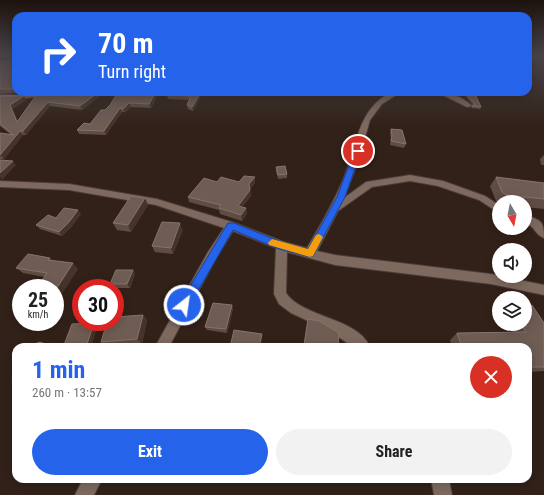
<!DOCTYPE html>
<meta charset="utf-8">
<style>
body{margin:0;font-family:"Roboto Condensed",sans-serif;background:#f2f2f2;color:#222;height:100vh;display:flex;flex-direction:column;font-size:15px;white-space:nowrap}
*{box-sizing:border-box;margin:0}
p{font-size:13px;color:#767676}
.icon{flex:none;width:22px;height:22px;fill:none;stroke:currentColor;stroke-width:2;stroke-linecap:round;stroke-linejoin:round}
.map{position:relative;flex:1;overflow:hidden}
.sheet{position:absolute;left:12px;top:343px;width:520px;height:140px;display:flex;flex-direction:column;background:#fff;border-radius:12px;box-shadow:0 2px 10px #0003}
.sheet>*{flex:none}
.top-card{position:absolute;left:12px;top:12px;width:520px;height:84px;border-radius:12px;box-shadow:0 2px 10px #0003;background:#2563eb;color:#fff;overflow:hidden}
.needle{width:26px;rotate:170deg}
.buttons{position:absolute;left:492px;top:195px;display:grid;gap:8px}
.buttons a{display:grid;place-items:center;width:40px;height:40px;border-radius:50%;background:#fff;box-shadow:0 2px 10px #0003;font-size:20px}
.speed{position:absolute;left:12px;top:279px;display:flex;gap:8px;font-size:20px;font-weight:700;text-align:center}
.speed>*{display:grid;place-content:center;width:52px;height:52px;border-radius:50%;background:#fff;box-shadow:0 2px 10px #0003;line-height:1}
.speed small{font-size:10px;font-weight:400}
.speed .limit{border:6px solid #d22;background:#fff;color:#111}
.pin{position:absolute;display:grid;place-items:center;width:34px;height:34px;color:#fff;margin:-17px;border:2px solid #fff;border-radius:50%;box-shadow:0 1px 4px #0007}
.me{position:absolute;width:44px;margin:-22px;rotate:30deg;stroke-linejoin:round;filter:drop-shadow(0 0 3px #0008)}
.turn{display:flex;align-items:center;gap:14px;height:84px;padding:0 20px;font-size:18px}
.turn .icon{width:52px;height:52px;stroke-width:2.5}
.turn b{display:block;font-size:28px;line-height:34px}
.round{display:grid;place-items:center;flex:none;width:42px;height:42px;border-radius:21px;background:#f2f2f2}
.headline{display:flex;align-items:center;justify-content:space-between;height:68px;padding:0 20px}
h1{font-size:24px;font-weight:700;line-height:30px;color:#2563eb}
.action{display:flex;gap:8px;margin-top:auto;padding:8px 20px}
.action a{flex:1;height:46px;border-radius:24px;background:#2563eb;color:#fff;font-size:16px;font-weight:700;line-height:46px;text-align:center}
.action a+a{background:#f2f2f2;color:#222}
.map>svg:first-child{display:block}
</style>
<div class="map">
<svg width="544" height="495" viewBox="0 0 544 495">
<rect width="100%" height="100%" fill="#322118"/>
<g fill="none" stroke-linecap="round" stroke-linejoin="round">
<defs>
<path id="minor" d="M 47,92 L 49,93 L 49,95 L 20,99 L 0,99 L 0,95 L 20,95 Z
M 392,92 L 401,92 L 382,104 L 370,120 L 358,162 L 344,198 L 366,182 L 410,175 L 443,181 L 485,196 L 499,205 L 499,213 L 479,200 L 438,186 L 410,181 L 372,187 L 338,211 L 317,251 L 335,255 L 491,274 L 544,285 L 544,295 L 491,284 L 335,265 L 287,252 L 286,293 C 303,318 357,317 370,347 L 353,347 L 330,331 L 291,313 L 279,304 L 274,294 L 276,248 L 233,231 L 216,258 L 169,347 L 155,347 L 208,252 L 224,228 L 156,205 L 69,190 L 0,187 L 0,181 L 69,184 L 157,199 L 235,223 L 284,242 L 307,248 C 320,226 333,204 343,180 C 357,148 356,109 392,92 Z
M 437,92 C 449,92 463,97 472,106 L 467,107 Z
M 525,215 C 541,220 544,221 544,238 C 535,235 535,226 525,223 Z
M 83,479 L 102,479 L 94,495 L 75,495 Z
M 431,479 L 449,479 L 452,495 L 434,495 Z"/>
</defs>
<!-- minor casing -->
<use href="#minor" stroke="#4a3c36" stroke-width="2"/>
<!-- minor -->
<use href="#minor" fill="#7e695f" fill-rule="evenodd"/>
</g>
<!-- wall -->
<path fill="#5f4c42" d="M 16,59 L 16,92 L 28,92 L 0,94 L 0,62 L 14,61 Z
M 48,92 L 105,92 L 82,110 L 50,106 L 26,135 L 23,135 L 4,159 L 0,159 L 0,133 L 11,135 L 0,126 L 0,96 L 26,100 L 12,109 L 18,121 Z
M 159,92 L 151,108 L 131,107 L 125,112 L 122,112 L 106,135 L 79,134 L 77,130 L 90,124 L 105,110 Z
M 173,92 L 211,92 L 210,93 L 203,92 L 193,111 L 188,109 L 187,105 L 189,100 L 168,99 L 167,95 Z
M 467,95 L 481,107 L 480,109 L 471,108 L 473,105 L 466,97 Z
M 391,129 L 406,144 L 404,148 L 390,145 L 391,138 L 390,133 Z
M 544,155 L 544,165 L 541,165 L 540,159 Z
M 276,167 L 287,174 L 287,178 L 278,179 L 276,171 Z
M 496,177 L 544,183 L 544,209 L 525,207 L 525,202 L 499,202 L 499,203 L 496,201 L 490,186 Z
M 217,182 L 255,183 L 250,189 L 251,196 L 242,207 L 246,208 L 247,214 L 242,221 L 220,214 L 219,210 L 189,202 L 188,197 Z
M 145,198 L 148,205 L 131,232 L 117,230 L 113,223 Z
M 81,214 L 72,226 L 62,236 L 40,229 L 36,225 L 56,218 Z
M 183,230 L 173,254 L 155,252 L 152,246 Z
M 50,258 L 52,261 L 78,269 L 58,299 L 55,299 L 55,288 L 44,277 L 23,273 L 16,268 Z
M 133,270 L 135,274 L 130,288 L 113,288 L 110,284 Z
M 232,305 L 233,309 L 227,333 L 207,330 L 205,327 Z
M 143,315 L 147,320 L 142,344 L 106,347 L 101,342 Z
M 94,323 L 97,327 L 91,347 L 66,347 L 64,345 Z
M 544,323 L 544,371 L 528,372 L 528,347 L 452,347 L 450,340 L 457,333 L 513,332 L 508,324 Z"/>
<!-- shaded-wall -->
<path fill="#46342a" d="M 99,92 L 105,92 L 82,110 L 80,106 Z
M 156,92 L 159,92 L 151,108 L 149,104 Z
M 201,92 L 203,92 L 193,111 L 192,107 Z
M 24,96 L 26,100 L 12,109 L 20,126 L 17,122 L 10,105 Z
M 48,102 L 50,106 L 26,135 L 23,131 Z
M 129,103 L 131,107 L 125,112 L 123,109 Z
M 120,108 L 122,112 L 106,135 L 104,131 Z
M 20,131 L 23,135 L 4,159 L 0,155 Z
M 13,161 L 16,165 L 2,180 L 0,177 L 0,173 Z
M 255,177 L 255,183 L 249,190 L 249,184 Z
M 250,190 L 251,196 L 238,211 L 238,206 Z
M 145,198 L 148,205 L 131,232 L 128,225 Z
M 246,208 L 247,214 L 242,221 L 241,215 Z
M 78,210 L 81,214 L 72,226 L 62,236 L 59,232 Z
M 180,223 L 183,230 L 173,254 L 171,248 Z
M 73,263 L 78,269 L 58,299 L 55,296 L 55,291 Z
M 133,270 L 135,274 L 130,288 L 127,284 Z
M 232,305 L 233,309 L 227,333 L 226,329 Z
M 143,315 L 147,320 L 142,344 L 137,339 Z
M 94,323 L 97,327 L 91,347 L 87,344 Z
M 262,334 L 262,339 L 261,347 L 259,347 Z"/>
<!-- building -->
<path fill="#6f5d54" stroke="#85746b" d="M 16,59 L 16,89 L 0,89 L 0,62 L 2,61 L 14,61 Z
M 48,92 L 99,92 L 80,106 L 48,102 L 23,131 L 20,131 L 0,155 L 0,133 L 14,135 L 0,124 L 0,96 L 24,96 L 10,105 L 17,122 L 37,94 Z
M 118,92 L 156,92 L 149,104 L 129,103 L 123,109 L 120,108 L 104,131 L 77,130 L 84,123 L 90,124 L 101,110 L 105,110 L 110,105 Z
M 173,92 L 201,92 L 192,107 L 187,105 L 191,96 L 167,95 Z
M 467,95 L 476,96 L 481,107 L 472,106 L 475,104 Z
M 391,129 L 402,130 L 406,144 L 391,141 L 392,135 Z
M 0,160 L 13,161 L 0,173 Z
M 285,166 L 287,174 L 278,175 L 276,167 Z
M 244,176 L 255,177 L 249,184 L 250,190 L 238,206 L 246,208 L 241,215 L 219,208 L 221,205 L 188,197 L 204,178 L 217,182 L 221,177 L 239,182 Z
M 496,177 L 544,183 L 544,199 L 506,195 L 502,192 Z
M 131,196 L 145,198 L 128,225 L 113,223 Z
M 64,208 L 78,210 L 69,222 L 59,232 L 36,225 L 48,215 L 56,218 Z
M 162,222 L 180,223 L 171,248 L 152,246 Z
M 28,254 L 50,258 L 48,260 L 73,263 L 55,291 L 55,288 L 37,288 L 47,273 L 16,268 Z
M 116,270 L 133,270 L 127,284 L 110,284 Z
M 213,303 L 232,305 L 226,329 L 205,327 Z
M 532,305 L 544,323 L 544,367 L 528,367 L 528,347 L 462,347 L 457,333 L 526,332 L 521,324 L 525,324 L 525,306 Z
M 143,315 L 137,339 L 101,342 L 107,322 L 115,322 L 115,317 Z
M 308,319 L 319,321 L 339,333 L 338,347 L 311,347 L 304,345 Z
M 94,323 L 87,344 L 64,345 L 72,324 Z
M 234,330 L 262,334 L 259,347 L 230,347 Z
M 40,342 L 51,346 L 51,347 L 25,347 Z
M 16,369 L 16,378 L 12,379 Z"/>
<!-- sky -->
<linearGradient id="sky" x2="0" y2="1"><stop stop-color="#1c120d"/><stop offset="0.44" stop-color="#494348"/><stop offset="1" stop-color="#494348" stop-opacity="0"/></linearGradient>
<rect width="544" height="125" fill="url(#sky)"/>
<!-- route -->
<path fill="#2563eb" stroke="#184099" d="M 355,149 L 361,151 L 345,197 L 313,256 L 310,257 L 279,249 L 233,230 L 188,308 L 184,309 L 181,308 L 179,305 L 181,301 L 228,223 L 234,223 L 284,243 L 308,249 L 337,197 Z"/>
<!-- slow -->
<path fill="#f59e0b" d="M 319,234 L 323,237 L 313,256 L 310,257 L 269,245 L 268,243 L 272,239 L 308,249 L 316,235 Z"/>
</svg>
<div class="buttons">
<a><svg class="needle" viewBox="-14 -14 28 28"><path d="M0-13l5 13h-10z" fill="#e53935"/><path d="M0 13l5-13h-10z" fill="#767676"/></svg></a>
<a><svg class="icon" aria-label="sound" viewBox="0 0 24 24"><path d="M4 9h4l5-4v14l-5-4H4zM17 9q2 3 0 6"/></svg></a>
<a><svg class="icon" aria-label="layers" viewBox="0 0 24 24"><path d="M12 4l9 5-9 5-9-5zM3 14l9 5 9-5"/></svg></a>
</div>
<div class="speed"><div>25<small>km/h</small></div><div class="limit">30</div></div>
<div class="pin" style="left:358px;top:151px;background:#d93025"><svg class="icon" aria-label="arrive" viewBox="0 0 24 24"><path d="M6 21V4h12l-3 4 3 4H6"/></svg></div>
<svg class="me" style="left:184px;top:305px" viewBox="-20 -20 40 40"><circle r="17" fill="#2563eb" stroke="#fff" stroke-width="3"/><path d="M0-11L8 9 0 5-8 9z" fill="#fff"/></svg>
<div class="top-card">
<div class="turn"><svg class="icon" aria-label="right" viewBox="0 0 24 24"><path d="M7 20v-9h11M14 6l5 5-5 5"/></svg><div><b>70 m</b>Turn right</div></div>
</div>
<section class="sheet">
<div class="headline"><div><h1>1 min</h1><p>260 m · 13:57</p></div><a class="round" style="background:#d93025;color:#fff"><svg class="icon" aria-label="close" viewBox="0 0 24 24"><path d="M6 6l12 12M18 6L6 18"/></svg></a></div>
<div class="action"><a>Exit</a><a>Share</a></div>
</section>
</div>
